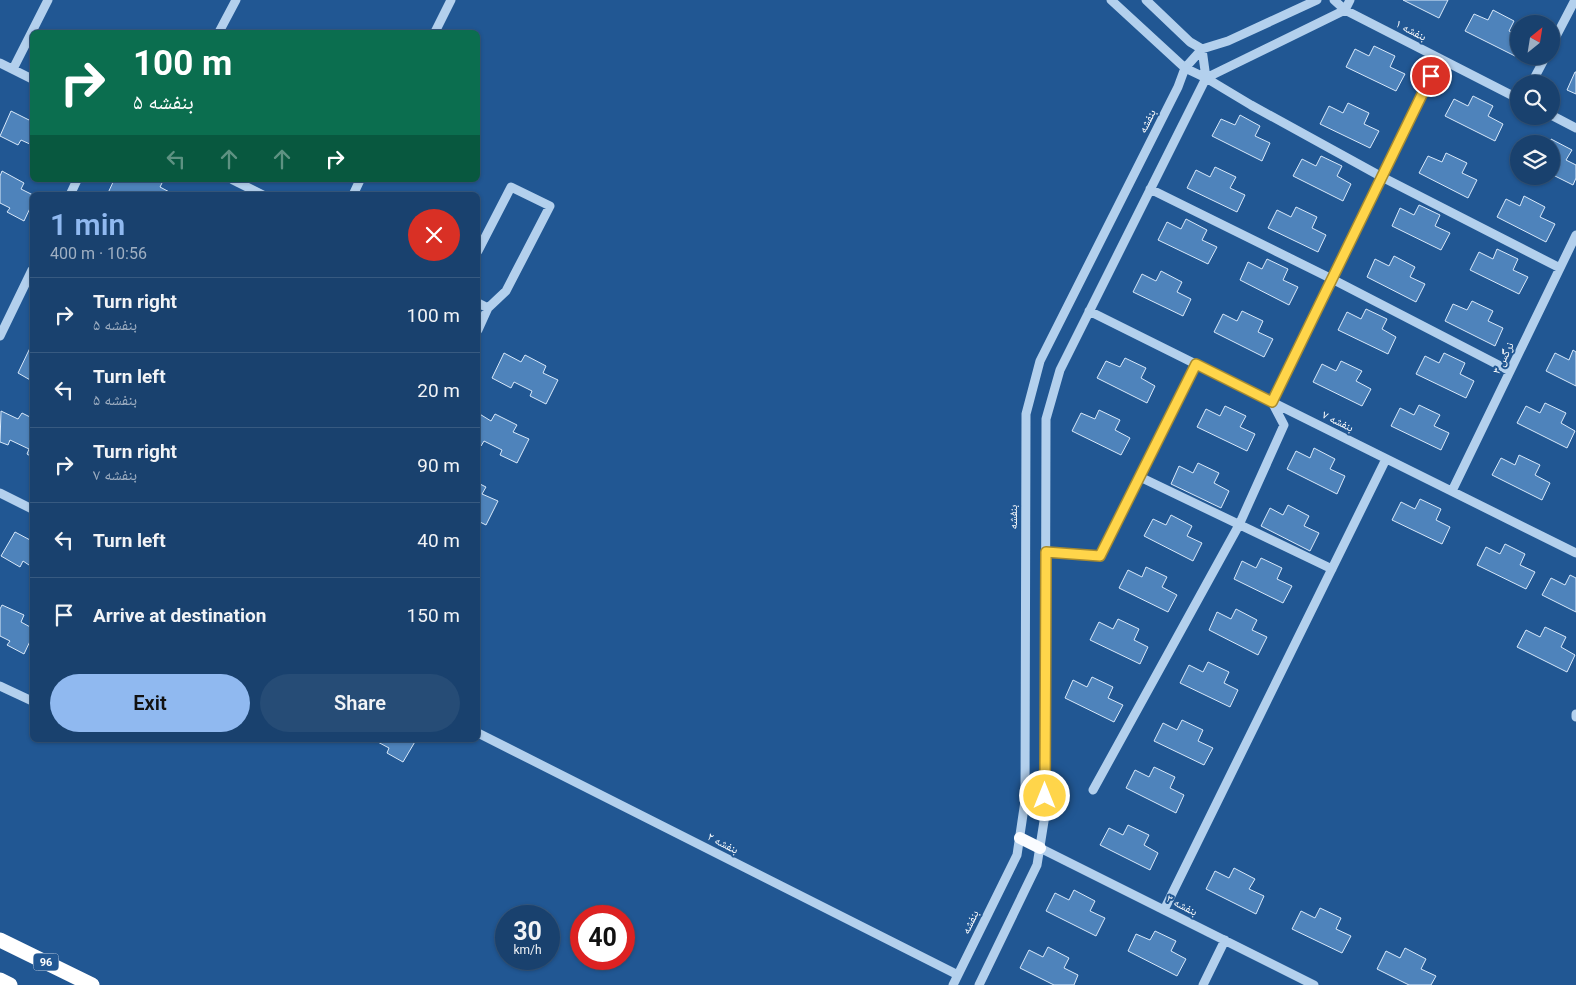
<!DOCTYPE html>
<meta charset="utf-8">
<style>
body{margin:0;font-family:Roboto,"Noto Naskh Arabic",sans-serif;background:#264c76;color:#f1f3f6;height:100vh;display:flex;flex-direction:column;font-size:19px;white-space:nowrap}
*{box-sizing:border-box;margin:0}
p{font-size:16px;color:#9fafc2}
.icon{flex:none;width:28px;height:28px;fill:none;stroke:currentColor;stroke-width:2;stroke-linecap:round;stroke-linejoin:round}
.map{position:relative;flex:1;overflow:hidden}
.panel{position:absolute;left:30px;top:192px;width:450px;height:550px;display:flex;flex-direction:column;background:#19416e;border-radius:8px;box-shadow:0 1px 4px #0004,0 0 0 1px #375a81}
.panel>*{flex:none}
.top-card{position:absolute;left:30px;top:30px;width:450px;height:152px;border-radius:8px;box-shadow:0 1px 4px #0004,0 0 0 1px #375a81;background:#0b6e4f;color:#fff;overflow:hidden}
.needle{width:32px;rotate:30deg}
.controls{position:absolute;left:1510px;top:15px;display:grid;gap:10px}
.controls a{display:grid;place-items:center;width:50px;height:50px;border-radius:50%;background:#19416e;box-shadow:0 1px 4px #0004,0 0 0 1px #375a81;font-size:25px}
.speed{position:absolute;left:495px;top:905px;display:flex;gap:10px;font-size:25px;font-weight:700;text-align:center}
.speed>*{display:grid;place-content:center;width:65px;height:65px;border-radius:50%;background:#19416e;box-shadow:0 1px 4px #0004,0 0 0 1px #375a81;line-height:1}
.speed small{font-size:12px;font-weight:400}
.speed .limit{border:8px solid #d22;background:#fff;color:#111}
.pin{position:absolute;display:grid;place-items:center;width:42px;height:42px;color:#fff;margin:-21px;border:2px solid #fff;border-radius:50%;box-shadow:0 1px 5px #0007}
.me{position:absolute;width:55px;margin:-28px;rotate:0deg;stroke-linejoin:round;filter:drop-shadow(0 0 4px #0008)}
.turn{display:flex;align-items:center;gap:18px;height:105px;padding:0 20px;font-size:22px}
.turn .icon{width:65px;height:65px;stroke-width:2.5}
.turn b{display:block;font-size:35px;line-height:42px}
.lanes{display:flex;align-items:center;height:48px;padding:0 20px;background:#0003;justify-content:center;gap:25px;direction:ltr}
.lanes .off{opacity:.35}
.round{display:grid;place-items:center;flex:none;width:52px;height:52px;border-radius:26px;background:#264c76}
.summary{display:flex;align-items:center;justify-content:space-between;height:85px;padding:0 20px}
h1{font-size:30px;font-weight:600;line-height:38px;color:#90b9f0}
.button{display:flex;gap:10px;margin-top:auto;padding:10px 20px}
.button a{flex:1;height:58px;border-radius:30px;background:#90b9f0;color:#111;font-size:20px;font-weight:600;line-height:58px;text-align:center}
.button a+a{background:#264c76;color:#f1f3f6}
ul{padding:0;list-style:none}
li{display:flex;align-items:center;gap:15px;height:75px;padding:0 20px;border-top:1px solid #375a81}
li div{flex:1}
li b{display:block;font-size:19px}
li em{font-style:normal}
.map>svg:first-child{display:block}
</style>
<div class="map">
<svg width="1576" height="985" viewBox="0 0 1576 985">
<rect width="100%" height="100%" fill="#215793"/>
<!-- building -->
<path fill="#4e83bb" stroke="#d9e9fa" d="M 1403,0 L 1448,0 L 1439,18 Z
M 1493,10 L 1514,21 L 1509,31 L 1519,36 L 1519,48 L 1515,56 L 1465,31 L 1474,14 L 1488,20 Z
M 1374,46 L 1395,56 L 1390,67 L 1405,74 L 1396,91 L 1346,67 L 1355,49 L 1369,56 Z
M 1575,72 L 1576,72 L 1576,94 L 1567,90 Z
M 1473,96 L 1493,106 L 1488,116 L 1503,124 L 1495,141 L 1445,116 L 1454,99 L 1468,106 Z
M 1348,103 L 1369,113 L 1364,124 L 1379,131 L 1370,148 L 1320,124 L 1329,106 L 1343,113 Z
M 11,111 L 29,120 L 32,113 L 32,145 L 21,140 L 18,145 L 0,136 Z
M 1240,115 L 1260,126 L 1255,136 L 1270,143 L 1262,161 L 1212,136 L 1221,119 L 1235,125 Z
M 1551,139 L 1572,150 L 1566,160 L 1576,165 L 1576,178 L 1573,185 L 1551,174 L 1551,144 L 1549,144 Z
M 1446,153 L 1467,163 L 1462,173 L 1477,180 L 1468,198 L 1419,173 L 1428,156 L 1442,162 Z
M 1321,156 L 1342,166 L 1337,176 L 1351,184 L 1343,201 L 1293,176 L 1302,159 L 1316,166 Z
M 1215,167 L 1236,177 L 1230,188 L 1245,195 L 1237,212 L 1187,188 L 1196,170 L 1210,177 Z
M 2,171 L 24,183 L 21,189 L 33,195 L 32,204 L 24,221 L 7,212 L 10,208 L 0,203 L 0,176 Z
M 114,180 L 162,180 L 163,181 L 160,187 L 175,195 L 113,195 L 108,193 Z
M 1524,196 L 1545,207 L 1540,217 L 1555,224 L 1546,242 L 1497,217 L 1506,199 L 1520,206 Z
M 1419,205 L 1440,215 L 1435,226 L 1450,233 L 1441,250 L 1392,226 L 1400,208 L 1414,215 Z
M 1296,207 L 1317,217 L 1312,228 L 1326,235 L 1318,252 L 1268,228 L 1277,210 L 1291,217 Z
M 1186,219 L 1207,230 L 1202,240 L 1217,247 L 1208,264 L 1158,240 L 1167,222 L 1181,229 Z
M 1497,249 L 1518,259 L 1513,270 L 1528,277 L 1519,294 L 1470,270 L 1479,252 L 1493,259 Z
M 1394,256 L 1415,267 L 1410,277 L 1425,284 L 1416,302 L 1367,277 L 1375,259 L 1389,266 Z
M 1267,259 L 1288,269 L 1283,280 L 1298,287 L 1289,305 L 1240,280 L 1248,262 L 1262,269 Z
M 1161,271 L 1182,282 L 1177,292 L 1191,299 L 1183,316 L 1133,292 L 1142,274 L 1156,281 Z
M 1472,301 L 1493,311 L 1488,321 L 1503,328 L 1495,346 L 1445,321 L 1453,304 L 1467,310 Z
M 1366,309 L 1387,319 L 1382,329 L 1396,337 L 1388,354 L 1338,330 L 1347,312 L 1361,319 Z
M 1242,311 L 1263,321 L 1258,332 L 1273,339 L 1264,357 L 1214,332 L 1223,314 L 1237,321 Z
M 30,348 L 32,350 L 32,381 L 18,373 Z
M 1573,350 L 1576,352 L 1576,386 L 1546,371 L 1555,353 L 1569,360 Z
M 504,353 L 521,362 L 525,355 L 546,366 L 543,373 L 558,380 L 546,404 L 530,396 L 532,391 L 514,382 L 511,388 L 492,378 Z
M 1444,353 L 1465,363 L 1460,374 L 1474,381 L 1466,398 L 1416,374 L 1425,356 L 1439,363 Z
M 1125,358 L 1146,368 L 1141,378 L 1155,386 L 1147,403 L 1097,378 L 1106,361 L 1120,367 Z
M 1341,361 L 1362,371 L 1356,381 L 1371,389 L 1362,406 L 1313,382 L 1322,364 L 1336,371 Z
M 1545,403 L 1566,413 L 1561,423 L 1575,431 L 1567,448 L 1517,423 L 1526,406 L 1540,413 Z
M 1419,405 L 1440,415 L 1434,426 L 1449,433 L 1441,450 L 1391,426 L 1400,408 L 1414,415 Z
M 1225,406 L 1246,416 L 1240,427 L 1255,434 L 1247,451 L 1197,427 L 1206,409 L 1220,416 Z
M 1099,410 L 1120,420 L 1115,430 L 1130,438 L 1121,455 L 1072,431 L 1081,413 L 1095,419 Z
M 1,411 L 18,419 L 22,413 L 32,418 L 32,457 L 27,454 L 29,449 L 10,440 L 8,445 L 0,442 Z
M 478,413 L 491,421 L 495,414 L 517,425 L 513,432 L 529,439 L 517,463 L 500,455 L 502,450 L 484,441 L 481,446 L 478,445 Z
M 1314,448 L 1335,459 L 1330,469 L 1345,476 L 1337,494 L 1287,469 L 1296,451 L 1310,458 Z
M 1519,455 L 1540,465 L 1535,475 L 1550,483 L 1542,500 L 1492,475 L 1501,458 L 1515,465 Z
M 1198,463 L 1219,473 L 1214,483 L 1229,491 L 1221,508 L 1171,484 L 1179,466 L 1193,473 Z
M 478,483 L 486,487 L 482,494 L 498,501 L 486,525 L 478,521 Z
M 1420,499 L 1441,509 L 1436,520 L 1450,527 L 1442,544 L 1392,520 L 1401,502 L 1415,509 Z
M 1288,505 L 1309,516 L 1304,526 L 1319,533 L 1310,551 L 1261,526 L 1270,508 L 1283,515 Z
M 1171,515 L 1192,526 L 1187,536 L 1202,543 L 1193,561 L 1144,536 L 1153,519 L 1166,525 Z
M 15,532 L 32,541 L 32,540 L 32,567 L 23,561 L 20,567 L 1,556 Z
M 1505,544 L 1525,554 L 1520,565 L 1535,572 L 1526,589 L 1477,565 L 1486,547 L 1500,554 Z
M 1261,558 L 1282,568 L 1277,579 L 1292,586 L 1283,603 L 1234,579 L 1242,561 L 1256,568 Z
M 1146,567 L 1167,577 L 1162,587 L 1177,595 L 1168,612 L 1119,588 L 1128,570 L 1142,577 Z
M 1570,575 L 1576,578 L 1576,612 L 1542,595 L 1551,578 L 1565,585 Z
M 2,605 L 24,615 L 21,622 L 32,628 L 32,637 L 24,654 L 7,645 L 10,641 L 0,636 L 0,609 Z
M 1236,609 L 1257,620 L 1252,630 L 1267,637 L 1258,655 L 1209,630 L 1217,612 L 1231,619 Z
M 1118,619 L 1139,629 L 1134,640 L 1148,647 L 1140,664 L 1090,640 L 1099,622 L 1113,629 Z
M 1545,627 L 1566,637 L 1561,647 L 1575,655 L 1567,672 L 1517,647 L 1526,630 L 1540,637 Z
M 1208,662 L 1229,672 L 1224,683 L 1238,690 L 1230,707 L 1180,683 L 1189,665 L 1203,672 Z
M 1092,677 L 1113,687 L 1108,698 L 1123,705 L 1114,722 L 1065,698 L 1073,680 L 1087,687 Z
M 1182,720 L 1203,730 L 1198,741 L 1213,748 L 1204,765 L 1154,741 L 1163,723 L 1177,730 Z
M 374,740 L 416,740 L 403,762 L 387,753 L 389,748 Z
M 1154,767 L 1175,777 L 1170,788 L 1184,795 L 1176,813 L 1126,788 L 1135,770 L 1149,777 Z
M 1128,825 L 1149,835 L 1144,845 L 1158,853 L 1150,870 L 1100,845 L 1109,828 L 1123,835 Z
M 1234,868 L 1255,879 L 1249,889 L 1264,896 L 1256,914 L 1206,889 L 1215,871 L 1229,878 Z
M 1074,890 L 1095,901 L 1090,911 L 1105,918 L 1096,936 L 1046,911 L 1055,893 L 1069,900 Z
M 1320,908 L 1341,918 L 1336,929 L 1351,936 L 1342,953 L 1292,929 L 1301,911 L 1315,918 Z
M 1155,931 L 1176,941 L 1171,951 L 1186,959 L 1177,976 L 1128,951 L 1136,934 L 1150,940 Z
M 1048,947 L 1069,958 L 1064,968 L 1078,975 L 1074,985 L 1054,985 L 1020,968 L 1029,950 L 1043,957 Z
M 1405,948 L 1426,959 L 1421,969 L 1436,976 L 1431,985 L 1409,985 L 1377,969 L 1386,951 L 1400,958 Z"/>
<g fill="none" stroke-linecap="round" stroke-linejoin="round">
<!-- minor -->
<path stroke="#b3d0ed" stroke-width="9" d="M 1111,0 L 1185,68 L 1206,78 L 1251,105 L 1382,177 L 1560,268
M 1146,0 L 1190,42 L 1202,49 L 1206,78
M 1334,0 L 1345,10 L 1519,99
M 219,32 L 236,0
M 435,32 L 451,0
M 1551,46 L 1575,0
M 0,63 L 32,79
M 13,69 L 48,0
M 1206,78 L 1345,10 L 1350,0
M 1531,84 L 1546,56
M 1551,115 L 1576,128
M 233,180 L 263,195
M 1150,189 L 1332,279 L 1510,371
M 70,195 L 77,180
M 353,195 L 360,180
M 478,251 L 511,187 L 550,206 L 506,291 L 488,308
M 478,303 L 488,308 L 478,330
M 1089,311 L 1576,553
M 0,336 L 32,270
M 1140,477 L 1332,569
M 1452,491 L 1576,235
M 0,493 L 32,509
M 1046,552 L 1100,556 L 1196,364
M 0,686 L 32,701
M 1576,714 L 1576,717
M 478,733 L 958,975
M 1093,790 L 1239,525 L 1284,425 L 1272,402 L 1439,59
M 1040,848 L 1314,985
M 1164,910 L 1386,459
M 953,985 L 1017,855 L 1025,801 L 1026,414 L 1040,361 L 1178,87 L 1185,68 L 1202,49 L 1228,41 L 1317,0
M 979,985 L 1037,865 L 1045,815 L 1046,419 L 1060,370 L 1206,78
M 1203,985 L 1225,940"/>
<!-- major -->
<path stroke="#fafcff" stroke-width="12" d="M 1020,838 L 1040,848"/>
<!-- highway -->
<path stroke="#fff" stroke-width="15" d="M 0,940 L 92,985
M 0,980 L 10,985"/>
</g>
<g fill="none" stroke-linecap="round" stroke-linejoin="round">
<defs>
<path id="route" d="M 1045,796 L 1046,552 L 1100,556 L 1196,364 L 1272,402 L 1431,76"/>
</defs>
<!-- route casing -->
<use href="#route" stroke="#a68a30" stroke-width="12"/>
<!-- route -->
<use href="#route" stroke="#ffd54a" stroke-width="9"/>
</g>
<g text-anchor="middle" stroke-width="4" stroke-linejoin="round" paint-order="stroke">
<!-- shield labels -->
<rect fill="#215793" stroke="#bccddf" stroke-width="1" x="33.5" y="953.5" width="25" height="17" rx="4"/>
<g font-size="11" font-weight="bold" fill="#fff">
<text x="46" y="966">96</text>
</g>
<!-- street labels -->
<g font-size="12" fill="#fff" stroke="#215793">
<text transform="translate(1411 30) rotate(27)" y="4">بنفشه ۱</text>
<text transform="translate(1147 121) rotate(-63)" y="4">بنفشه</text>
<text transform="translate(1503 358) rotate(-64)" y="4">نرگس ۳</text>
<text transform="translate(1338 421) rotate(26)" y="4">بنفشه ۷</text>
<text transform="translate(1013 517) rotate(-90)" y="4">بنفشه</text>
<text transform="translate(723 843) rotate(27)" y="4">بنفشه ۲</text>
<text transform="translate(1182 905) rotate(27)" y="4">بنفشه ۳</text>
<text transform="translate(970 922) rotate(-64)" y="4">بنفشه</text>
</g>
</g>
</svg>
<div class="controls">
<a><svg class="needle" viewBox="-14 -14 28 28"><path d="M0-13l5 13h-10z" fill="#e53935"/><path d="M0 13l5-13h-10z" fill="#9fafc2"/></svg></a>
<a><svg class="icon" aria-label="search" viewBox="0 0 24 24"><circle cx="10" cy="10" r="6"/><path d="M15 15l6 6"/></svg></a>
<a><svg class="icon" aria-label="layers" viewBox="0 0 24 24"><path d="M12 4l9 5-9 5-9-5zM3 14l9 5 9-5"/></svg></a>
</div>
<div class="speed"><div>30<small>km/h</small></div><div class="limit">40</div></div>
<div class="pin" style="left:1431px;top:76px;background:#d93025"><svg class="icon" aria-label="arrive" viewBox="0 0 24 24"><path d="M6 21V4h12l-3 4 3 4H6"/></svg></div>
<svg class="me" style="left:1045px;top:796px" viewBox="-20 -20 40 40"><circle r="17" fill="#ffd54a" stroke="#fff" stroke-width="3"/><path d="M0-11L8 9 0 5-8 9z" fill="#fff"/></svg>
<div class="top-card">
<div class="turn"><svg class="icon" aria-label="right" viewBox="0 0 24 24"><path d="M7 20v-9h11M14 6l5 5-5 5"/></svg><div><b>100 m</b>بنفشه ۵</div></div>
<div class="lanes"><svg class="icon off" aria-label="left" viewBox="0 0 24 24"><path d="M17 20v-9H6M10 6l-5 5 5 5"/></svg><svg class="icon off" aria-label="ahead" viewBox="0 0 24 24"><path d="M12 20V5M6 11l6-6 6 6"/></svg><svg class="icon off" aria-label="ahead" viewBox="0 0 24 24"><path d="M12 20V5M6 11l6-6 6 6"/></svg><svg class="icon" aria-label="right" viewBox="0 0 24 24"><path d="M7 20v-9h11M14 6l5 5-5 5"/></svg></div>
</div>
<section class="panel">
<div class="summary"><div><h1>1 min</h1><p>400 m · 10:56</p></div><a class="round" style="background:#d93025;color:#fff"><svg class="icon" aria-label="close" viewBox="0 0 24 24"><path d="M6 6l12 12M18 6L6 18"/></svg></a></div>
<ul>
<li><svg class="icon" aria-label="right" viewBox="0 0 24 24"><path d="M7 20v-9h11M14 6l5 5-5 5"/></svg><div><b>Turn right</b><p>بنفشه ۵</p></div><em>100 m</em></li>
<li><svg class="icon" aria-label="left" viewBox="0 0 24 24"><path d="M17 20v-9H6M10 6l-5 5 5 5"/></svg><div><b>Turn left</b><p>بنفشه ۵</p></div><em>20 m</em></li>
<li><svg class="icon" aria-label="right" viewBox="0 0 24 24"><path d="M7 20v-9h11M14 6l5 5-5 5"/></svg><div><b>Turn right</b><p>بنفشه ۷</p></div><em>90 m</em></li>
<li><svg class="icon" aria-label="left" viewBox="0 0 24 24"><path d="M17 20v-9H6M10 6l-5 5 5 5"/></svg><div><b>Turn left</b></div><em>40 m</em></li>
<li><svg class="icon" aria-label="arrive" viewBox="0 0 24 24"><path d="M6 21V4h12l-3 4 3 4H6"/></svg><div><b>Arrive at destination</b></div><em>150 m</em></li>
</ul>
<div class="button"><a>Exit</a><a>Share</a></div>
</section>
</div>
